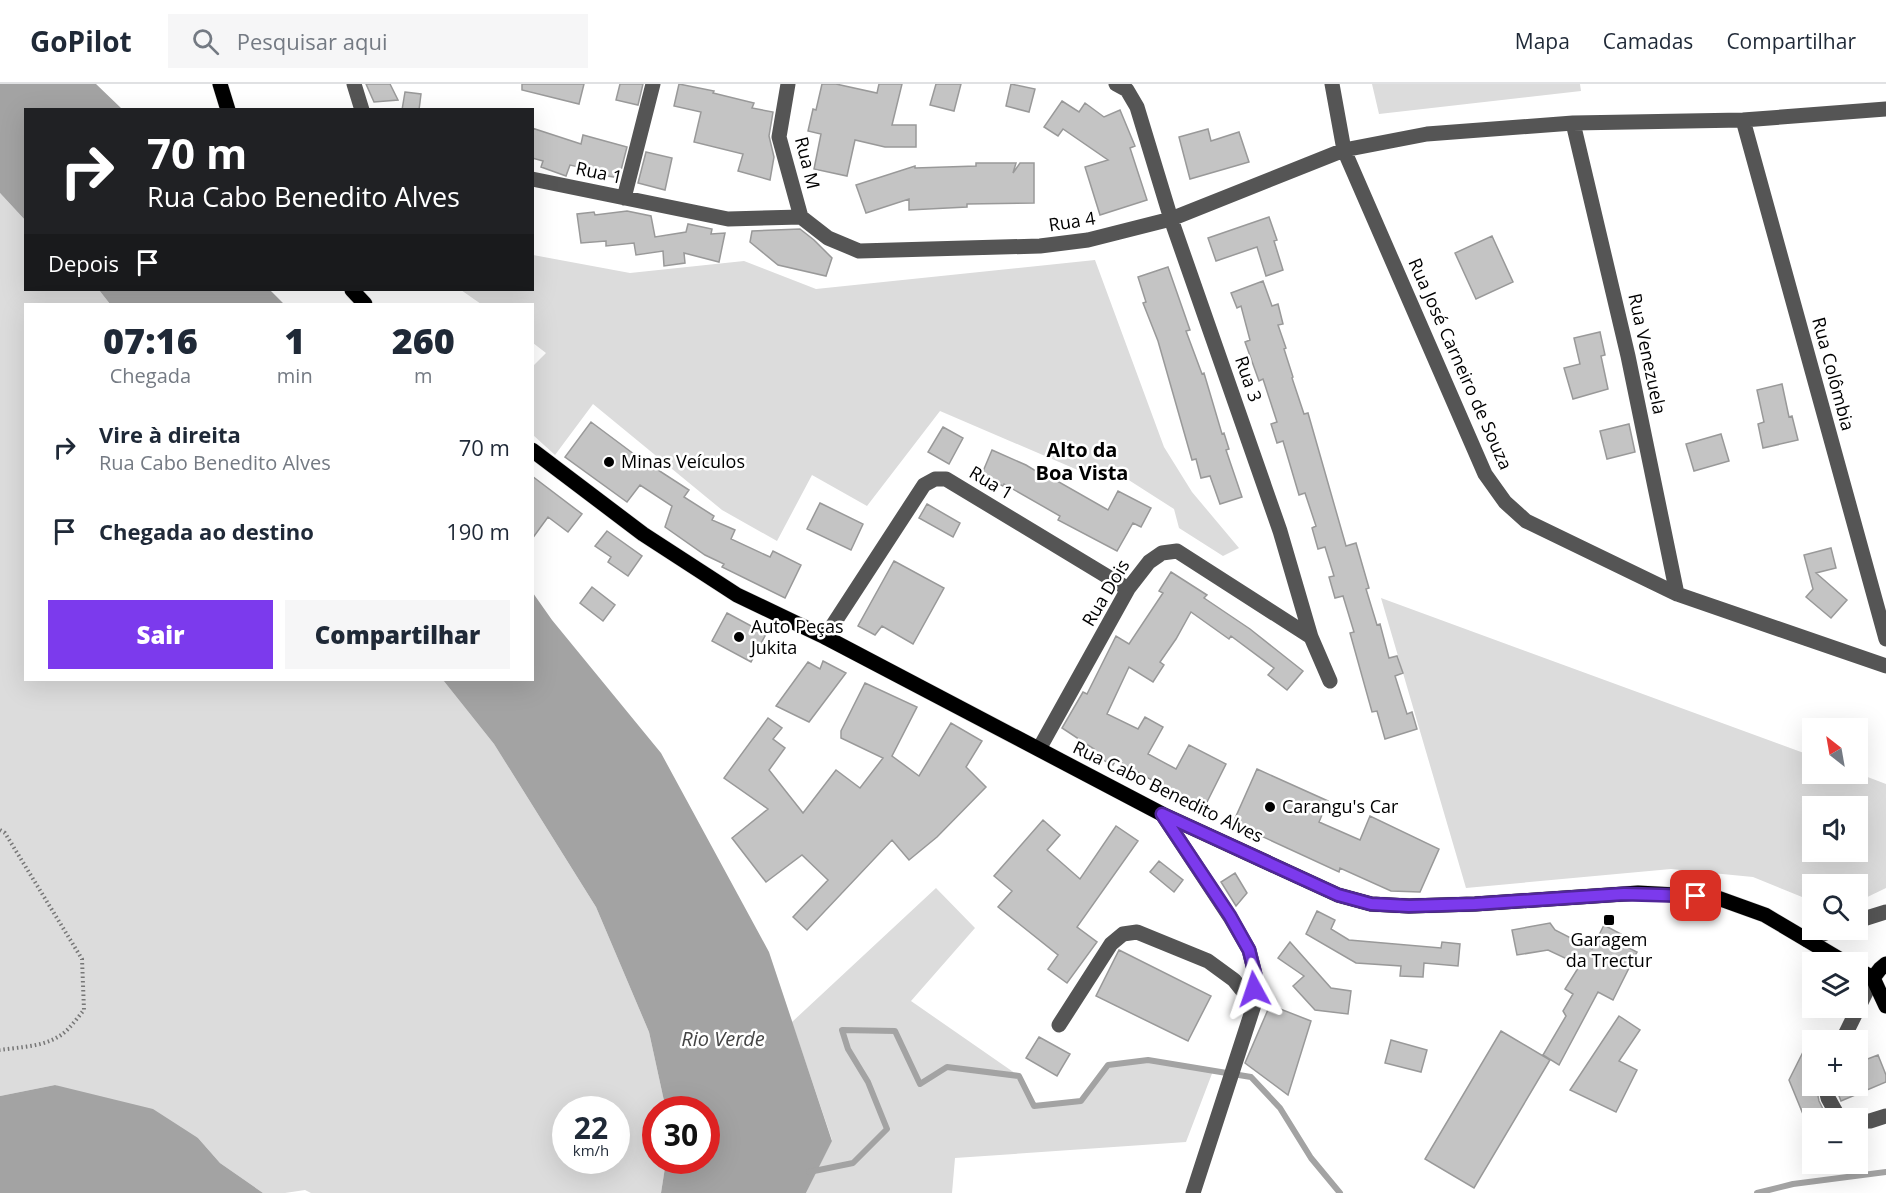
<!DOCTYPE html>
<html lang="pt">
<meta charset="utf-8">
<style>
body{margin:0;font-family:"Open Sans",sans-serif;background:#f6f6f7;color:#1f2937;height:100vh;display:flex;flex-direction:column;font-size:22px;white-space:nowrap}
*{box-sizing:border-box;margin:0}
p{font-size:20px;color:#747a83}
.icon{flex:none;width:33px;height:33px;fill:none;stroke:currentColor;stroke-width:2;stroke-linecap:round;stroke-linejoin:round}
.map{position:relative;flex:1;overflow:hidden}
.details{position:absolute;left:24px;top:219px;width:510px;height:378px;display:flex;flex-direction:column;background:#fff;border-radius:0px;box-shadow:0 6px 24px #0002}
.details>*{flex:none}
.hud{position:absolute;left:24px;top:24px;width:510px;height:183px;border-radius:0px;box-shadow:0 6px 24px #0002;background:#202124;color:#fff;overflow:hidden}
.needle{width:39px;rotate:329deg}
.buttons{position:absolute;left:1802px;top:634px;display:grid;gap:12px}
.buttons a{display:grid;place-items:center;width:66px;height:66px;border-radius:0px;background:#fff;box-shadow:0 6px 24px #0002;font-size:30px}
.speed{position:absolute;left:552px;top:1012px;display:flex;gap:12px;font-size:30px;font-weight:700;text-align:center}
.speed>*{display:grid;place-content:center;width:78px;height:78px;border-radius:50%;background:#fff;box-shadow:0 6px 24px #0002;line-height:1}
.speed small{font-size:15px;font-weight:400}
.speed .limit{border:9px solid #d22;background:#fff;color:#111}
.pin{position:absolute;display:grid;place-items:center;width:51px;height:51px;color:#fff;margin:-26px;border-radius:12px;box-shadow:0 3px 9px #0006}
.me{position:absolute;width:66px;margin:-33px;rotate:355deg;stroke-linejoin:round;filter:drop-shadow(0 0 4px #0008)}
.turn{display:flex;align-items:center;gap:21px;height:126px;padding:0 24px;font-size:27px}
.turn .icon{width:78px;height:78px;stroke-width:2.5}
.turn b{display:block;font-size:42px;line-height:51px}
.then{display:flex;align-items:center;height:57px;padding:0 24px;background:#0003;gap:12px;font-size:22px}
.eta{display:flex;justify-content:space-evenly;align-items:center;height:102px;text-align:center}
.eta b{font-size:36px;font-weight:800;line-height:42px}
.cta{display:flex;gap:12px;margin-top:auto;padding:12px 24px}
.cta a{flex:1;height:69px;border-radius:0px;background:#7c3aed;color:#fff;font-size:24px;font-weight:800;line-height:69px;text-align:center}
.cta a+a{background:#f6f6f7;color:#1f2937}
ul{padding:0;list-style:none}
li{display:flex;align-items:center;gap:18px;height:84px;padding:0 24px}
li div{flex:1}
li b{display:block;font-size:22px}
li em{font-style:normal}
header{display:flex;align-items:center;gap:36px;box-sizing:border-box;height:84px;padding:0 30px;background:#fff;border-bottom:2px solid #e0e1e3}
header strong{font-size:28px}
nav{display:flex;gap:33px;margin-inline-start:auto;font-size:21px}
.search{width:420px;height:54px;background:#f6f6f7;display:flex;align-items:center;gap:15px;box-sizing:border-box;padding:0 21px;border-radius:0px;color:#747a83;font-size:22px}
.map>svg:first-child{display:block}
</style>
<header>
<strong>GoPilot</strong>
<div class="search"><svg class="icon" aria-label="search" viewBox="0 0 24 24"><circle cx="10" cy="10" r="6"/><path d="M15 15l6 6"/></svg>Pesquisar aqui</div>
<nav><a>Mapa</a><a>Camadas</a><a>Compartilhar</a></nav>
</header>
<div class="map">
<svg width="1886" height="1109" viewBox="0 0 1886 1109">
<rect width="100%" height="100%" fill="#fff"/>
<!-- green -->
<path fill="#dcdcdc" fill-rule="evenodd" d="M 1372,0 L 1580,0 L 1581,7 L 1379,30 Z
M 0,109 L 25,136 L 26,206 L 99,206 L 110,220 L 26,220 L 26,596 L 443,596 L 494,660 L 596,823 L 649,948 L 666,1026 L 656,1026 L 656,1077 L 666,1077 L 661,1109 L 311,1109 L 305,1106 L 285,1109 L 263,1109 L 220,1079 L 198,1054 L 55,1001 L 0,1012 ZM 566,1026 L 616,1026 L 616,1077 L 566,1077 Z
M 533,171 L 630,189 L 744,177 L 816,205 L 1095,176 L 1164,363 L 1192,408 L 1239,464 L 1223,472 L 1179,444 L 1174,425 L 1113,386 L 1101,396 L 940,327 L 867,422 L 812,391 L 777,457 L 722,426 L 593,320 L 555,371 L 533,351 L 533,282 L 546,269 L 533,259 L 532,220 L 481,220 L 461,206 L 532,206 Z
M 1381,514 L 1812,672 L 1812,690 L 1857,689 L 1886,700 L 1886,804 L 1857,818 L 1857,801 L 1812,801 L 1812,817 L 1753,793 L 1671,785 L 1466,804 ZM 1812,723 L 1857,723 L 1857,768 L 1812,768 Z
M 936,804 L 975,844 L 911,917 L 1019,992 L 1034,1021 L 1081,1017 L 1108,981 L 1148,976 L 1213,987 L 1186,1058 L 955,1074 L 952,1109 L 806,1109 L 832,1056 L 792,938 Z"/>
<!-- water -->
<path fill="#a3a3a3" d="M 0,0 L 96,0 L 122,25 L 26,26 L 25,136 L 0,109 Z
M 99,206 L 270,206 L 284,220 L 110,220 Z
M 533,509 L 552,536 L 661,669 L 769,868 L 832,1057 L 806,1109 L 661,1109 L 666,1077 L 706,1077 L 706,1026 L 666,1026 L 649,948 L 596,823 L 494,660 L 443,596 L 532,596 Z
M 55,1001 L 153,1025 L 198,1054 L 220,1079 L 263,1109 L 0,1109 L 0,1012 Z"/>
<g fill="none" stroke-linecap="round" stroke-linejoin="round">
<!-- stream -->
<path stroke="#a3a3a3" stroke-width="6" d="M 809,1088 L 853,1079 L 887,1045 L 868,998 L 848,965 L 842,946 L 895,947 L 920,1000 L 947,983 L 1019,992 L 1034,1022 L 1081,1017 L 1108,981 L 1148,976 L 1251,993 L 1280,1024 L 1311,1074 L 1340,1109
M 1757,1109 L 1793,1100 L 1886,1088"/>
</g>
<!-- building -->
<path fill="#c4c4c4" stroke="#999" stroke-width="1.5" d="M 366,0 L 390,0 L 398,16 L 374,18 Z
M 522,0 L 584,0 L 579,20 L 522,6 Z
M 620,0 L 643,0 L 638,21 L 616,16 Z
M 679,0 L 714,7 L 713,9 L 754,19 L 752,24 L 773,28 L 769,52 L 774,73 L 770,96 L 738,87 L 743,70 L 694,58 L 701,28 L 674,22 Z
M 822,0 L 836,0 L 877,9 L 879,0 L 902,0 L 892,41 L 916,41 L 916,63 L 885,63 L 855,56 L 847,92 L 814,85 L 821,50 L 808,47 L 813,25 L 816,26 Z
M 936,0 L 961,0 L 954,27 L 930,21 Z
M 1011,0 L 1035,5 L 1029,28 L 1006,22 Z
M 405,8 L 421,10 L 419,26 L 402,26 Z
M 1062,17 L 1079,28 L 1085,19 L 1104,33 L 1120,26 L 1135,62 L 1130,64 L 1147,116 L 1100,131 L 1085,83 L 1108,76 L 1063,45 L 1058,52 L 1044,43 Z
M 532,44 L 581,60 L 583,51 L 627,63 L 619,94 L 602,91 L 602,88 L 570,81 L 566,92 L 541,83 L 543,77 L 532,74 Z
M 1208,45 L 1211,57 L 1239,48 L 1249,78 L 1190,95 L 1179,53 Z
M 646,68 L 672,74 L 665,106 L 638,99 Z
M 976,79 L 1016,79 L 1013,89 L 1020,79 L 1034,79 L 1034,119 L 967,120 L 967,123 L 909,126 L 909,115 L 866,129 L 856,101 L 915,82 L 915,84 L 976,82 Z
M 627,127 L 651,132 L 655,153 L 686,148 L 688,140 L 712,145 L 711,150 L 725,149 L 719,178 L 684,169 L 685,179 L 664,182 L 663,167 L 636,171 L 634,159 L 606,162 L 606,157 L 581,159 L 577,130 L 594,128 L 595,131 Z
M 1269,133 L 1277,156 L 1274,157 L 1283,186 L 1266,192 L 1257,163 L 1216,177 L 1208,154 Z
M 800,145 L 814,156 L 832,174 L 826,192 L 778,181 L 750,158 L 752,147 Z
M 1492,152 L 1513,198 L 1476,215 L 1455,169 Z
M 1168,183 L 1190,246 L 1186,247 L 1202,290 L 1204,289 L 1222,350 L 1224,349 L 1229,365 L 1226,366 L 1242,413 L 1220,420 L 1210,392 L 1201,394 L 1196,375 L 1192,376 L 1158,257 L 1143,219 L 1146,218 L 1138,193 Z
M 1263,197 L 1272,222 L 1278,220 L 1283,240 L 1278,241 L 1286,264 L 1284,265 L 1293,293 L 1292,294 L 1304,330 L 1308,329 L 1346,462 L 1356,459 L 1369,504 L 1366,505 L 1377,541 L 1380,540 L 1389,574 L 1397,572 L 1403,589 L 1395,592 L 1407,630 L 1412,628 L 1417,645 L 1385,655 L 1377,627 L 1372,628 L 1350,549 L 1354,548 L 1343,512 L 1335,514 L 1329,493 L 1334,492 L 1325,463 L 1318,465 L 1312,444 L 1316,442 L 1305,409 L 1299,411 L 1283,357 L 1277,359 L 1271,340 L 1277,338 L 1263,295 L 1259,297 L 1245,258 L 1250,256 L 1241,222 L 1237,224 L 1231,209 Z
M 1600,248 L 1605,271 L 1601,272 L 1608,305 L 1573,315 L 1564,284 L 1580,280 L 1574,254 Z
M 1782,300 L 1789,333 L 1792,332 L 1798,356 L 1763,364 L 1758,340 L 1764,338 L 1757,306 Z
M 591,338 L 654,385 L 655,384 L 689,406 L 684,413 L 714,432 L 712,436 L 735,446 L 731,455 L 770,473 L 773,467 L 801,481 L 785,514 L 722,483 L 724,480 L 705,471 L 665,443 L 672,422 L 640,401 L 627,418 L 565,373 Z
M 1629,340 L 1635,368 L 1607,375 L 1600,347 Z
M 943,343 L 963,354 L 949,380 L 928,368 Z
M 1721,350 L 1729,377 L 1694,387 L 1686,360 Z
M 992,366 L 1026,381 L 1044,392 L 1045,390 L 1108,426 L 1118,407 L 1151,424 L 1141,443 L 1133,439 L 1117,467 L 1058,436 L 1060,432 L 1004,400 L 1003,402 L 981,392 Z
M 532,392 L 582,430 L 568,448 L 548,433 L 532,455 Z
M 820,419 L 863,440 L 851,466 L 807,445 Z
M 927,420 L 960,439 L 953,453 L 919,434 Z
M 607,447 L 642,472 L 628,492 L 608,478 L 611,473 L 595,462 Z
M 1831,464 L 1836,484 L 1816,489 L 1847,516 L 1831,534 L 1806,513 L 1813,505 L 1804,471 Z
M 894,477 L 944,504 L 913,560 L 882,542 L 875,551 L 858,542 Z
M 1171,488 L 1207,511 L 1204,514 L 1250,545 L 1303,587 L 1287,606 L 1268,591 L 1274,584 L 1231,552 L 1229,555 L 1191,528 L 1176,555 L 1160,578 L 1164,581 L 1153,598 L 1129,583 L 1107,630 L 1138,645 L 1145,633 L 1163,643 L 1148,670 L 1176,685 L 1189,661 L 1226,680 L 1202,728 L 1166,709 L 1168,705 L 1116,676 L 1113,681 L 1091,670 L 1094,665 L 1062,644 L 1083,608 L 1087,610 L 1116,552 L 1129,560 L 1163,509 L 1159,507 Z
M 592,503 L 615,521 L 603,537 L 580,519 Z
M 727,529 L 766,550 L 751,578 L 712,557 Z
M 823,577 L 846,589 L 809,638 L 776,622 L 808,578 L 820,585 Z
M 865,599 L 917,623 L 892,672 L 919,692 L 951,639 L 982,657 L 966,683 L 986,703 L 937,753 L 909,776 L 892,756 L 807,846 L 793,833 L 828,796 L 802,771 L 766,798 L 732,754 L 768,725 L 724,694 L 768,634 L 782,644 L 773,655 L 785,664 L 769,686 L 803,729 L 836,686 L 860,704 L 883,674 L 841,654 L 841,647 Z
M 1257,685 L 1328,717 L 1319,738 L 1360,756 L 1370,732 L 1439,765 L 1420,808 L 1391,807 L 1340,784 L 1339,788 L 1233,739 Z
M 1043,736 L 1060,751 L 1047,766 L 1080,795 L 1116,742 L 1138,757 L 1077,843 L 1097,858 L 1067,899 L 1048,885 L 1058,871 L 998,823 L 1012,807 L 994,792 Z
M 1159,777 L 1183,796 L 1174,808 L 1150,788 Z
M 1235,789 L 1247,809 L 1236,822 L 1221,798 Z
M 1317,827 L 1335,836 L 1331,845 L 1349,856 L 1441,864 L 1442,858 L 1460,860 L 1458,882 L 1424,879 L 1423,893 L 1400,892 L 1401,882 L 1356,879 L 1306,850 Z
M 1550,839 L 1555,846 L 1592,865 L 1604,841 L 1621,850 L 1617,858 L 1637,868 L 1613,916 L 1598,908 L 1559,981 L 1543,971 L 1566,932 L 1563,927 L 1573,910 L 1565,905 L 1580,881 L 1548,866 L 1517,871 L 1512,846 Z
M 1290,858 L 1331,904 L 1351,907 L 1348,930 L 1315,926 L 1293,902 L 1304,892 L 1278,874 Z
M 1119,866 L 1211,912 L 1188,957 L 1096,912 Z
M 1270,921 L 1311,937 L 1288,1011 L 1245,979 Z
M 1619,932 L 1640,946 L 1619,977 L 1637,986 L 1616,1028 L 1570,1006 Z
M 1501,947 L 1550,976 L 1474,1104 L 1425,1075 Z
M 1812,950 L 1812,1002 L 1816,1002 L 1819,1017 L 1828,1035 L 1805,1035 L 1789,996 Z
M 1039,953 L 1070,970 L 1057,992 L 1026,974 Z
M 1391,956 L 1427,966 L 1421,988 L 1385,979 Z
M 1878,971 L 1886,991 L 1886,998 L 1841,1017 L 1835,1002 L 1857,1002 L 1857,979 Z"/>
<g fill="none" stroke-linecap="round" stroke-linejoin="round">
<defs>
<path id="major" d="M 220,0 L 228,26
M 352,206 L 365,220
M 532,366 L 643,450 L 737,511 L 825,553 L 1162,730 L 1338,811 L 1371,820 L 1409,822 L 1475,820 L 1638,809 L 1715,813 L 1765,831 L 1846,879
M 1857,885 L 1873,894 L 1886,922
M 1873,894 L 1880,885 L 1886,880"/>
</defs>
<!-- major casing -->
<use href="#major" stroke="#dbdbdb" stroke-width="16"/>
<!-- path -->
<path stroke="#777" stroke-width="4" stroke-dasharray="1.5 3" stroke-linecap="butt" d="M 0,746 L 5,749 L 82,875 L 84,926 C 77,934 70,945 61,951 C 44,963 19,963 0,966"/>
<!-- minor -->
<path stroke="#555" stroke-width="15" d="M 354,0 L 362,26
M 788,0 L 779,53 L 801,133
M 1116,0 L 1127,6 L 1137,23 L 1171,135 L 1280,447 L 1311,553 L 1330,597
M 1332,0 L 1344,66 L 1485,390 L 1505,418 L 1526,437 L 1677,510 L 1886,582
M 1743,36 L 1886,555
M 1573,39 L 1628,272 L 1677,510
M 532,95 L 728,135 L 801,133
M 624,114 L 653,0
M 801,133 L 828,154 L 859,167 L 1040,162 L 1088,156 L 1171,135 L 1344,66 L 1427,50 L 1573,39 L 1743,36 L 1886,25
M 825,553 L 924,401 L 935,395 L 946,395 L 1128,505
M 1039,665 L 1128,505 L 1149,478 L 1162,469 L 1177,467 L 1311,553
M 1162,730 L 1230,833 L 1249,866 L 1255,890 L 1254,921 L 1193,1109
M 1857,837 L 1886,828
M 1807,856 L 1834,846
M 1059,941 L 1111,860 L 1123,850 L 1137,848 L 1208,877 L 1234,896 L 1254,921
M 1842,957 L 1873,894
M 1825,1002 L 1828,1014 L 1838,1032 L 1845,1035
M 1857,1037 L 1870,1037 L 1886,1032"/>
<!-- major -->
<use href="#major" stroke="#000" stroke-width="15"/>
</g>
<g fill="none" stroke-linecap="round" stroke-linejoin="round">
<defs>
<path id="route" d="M 1254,905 L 1255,890 L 1249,866 L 1230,832 L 1162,730 L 1338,811 L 1371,820 L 1409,822 L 1475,820 L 1624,810 L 1696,812"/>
</defs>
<!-- route casing -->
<use href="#route" stroke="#51269a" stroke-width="15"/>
<!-- route -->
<use href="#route" stroke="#7c3aed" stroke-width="10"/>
</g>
<!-- markers -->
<g fill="#000" stroke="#fff" stroke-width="2">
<circle cx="609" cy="378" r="6"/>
<circle cx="739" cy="553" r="6"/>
<circle cx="1270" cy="723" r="6"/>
<rect x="1603" y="830" width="12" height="12" rx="3"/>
</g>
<g text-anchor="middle" stroke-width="5" stroke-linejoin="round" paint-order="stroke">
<!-- street labels -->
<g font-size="18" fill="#000" stroke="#fff">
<text transform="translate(807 79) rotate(76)" y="6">Rua M</text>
<text transform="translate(599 89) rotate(12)" y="6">Rua 1</text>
<text transform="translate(1072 138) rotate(-9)" y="6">Rua 4</text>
<text transform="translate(1647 270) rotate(78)" y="6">Rua Venezuela</text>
<text transform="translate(1460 280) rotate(66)" y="6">Rua José Carneiro de Souza</text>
<text transform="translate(1833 290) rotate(75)" y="6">Rua Colômbia</text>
<text transform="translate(1248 295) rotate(71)" y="6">Rua 3</text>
<text transform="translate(991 399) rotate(31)" y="6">Rua 1</text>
<text transform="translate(1106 509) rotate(-59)" y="6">Rua Dois</text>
<text transform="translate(1168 708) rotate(26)" y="6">Rua Cabo Benedito Alves</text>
</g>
<!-- poi labels -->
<g font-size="18" fill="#000" stroke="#fff" text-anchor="start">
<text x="621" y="384">Minas Veículos</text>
<text x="751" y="549">Auto Peças<tspan x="751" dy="21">Jukita</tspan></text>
<text x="1282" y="729">Carangu's Car</text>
<text x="1609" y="862" text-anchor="middle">Garagem<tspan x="1609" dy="21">da Trectur</tspan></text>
</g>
<!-- neighbourhood labels -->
<g font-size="20" font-weight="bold" fill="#000" stroke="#fff">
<text x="1082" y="373">Alto da<tspan x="1082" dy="23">Boa Vista</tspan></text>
</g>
<!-- water labels -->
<g font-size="20" font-style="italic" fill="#444" stroke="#fff">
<text x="723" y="962">Rio Verde</text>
</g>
</g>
</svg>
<div class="buttons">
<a><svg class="needle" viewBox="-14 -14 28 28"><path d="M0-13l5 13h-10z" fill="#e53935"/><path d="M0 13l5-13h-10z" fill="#747a83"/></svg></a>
<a><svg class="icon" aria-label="sound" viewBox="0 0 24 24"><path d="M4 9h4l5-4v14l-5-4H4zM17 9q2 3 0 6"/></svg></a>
<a><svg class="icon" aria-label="search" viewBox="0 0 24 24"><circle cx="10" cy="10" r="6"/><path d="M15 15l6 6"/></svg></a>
<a><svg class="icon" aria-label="layers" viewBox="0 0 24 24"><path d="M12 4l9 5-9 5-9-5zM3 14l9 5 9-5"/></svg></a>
<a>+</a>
<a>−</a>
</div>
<div class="speed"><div>22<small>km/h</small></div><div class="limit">30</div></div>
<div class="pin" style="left:1696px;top:812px;background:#d93025"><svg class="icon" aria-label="arrive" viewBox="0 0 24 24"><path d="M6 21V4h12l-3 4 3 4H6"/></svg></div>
<svg class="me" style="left:1254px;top:905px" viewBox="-20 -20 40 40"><path d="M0-17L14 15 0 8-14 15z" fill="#7c3aed" stroke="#fff" stroke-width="4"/></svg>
<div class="hud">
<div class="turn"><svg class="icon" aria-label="right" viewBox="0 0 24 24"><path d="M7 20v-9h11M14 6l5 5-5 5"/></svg><div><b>70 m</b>Rua Cabo Benedito Alves</div></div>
<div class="then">Depois<svg class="icon" aria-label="arrive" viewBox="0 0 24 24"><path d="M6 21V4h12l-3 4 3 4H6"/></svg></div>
</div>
<section class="details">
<div class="eta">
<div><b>07:16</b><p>Chegada</p></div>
<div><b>1</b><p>min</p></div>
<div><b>260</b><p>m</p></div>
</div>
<ul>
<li><svg class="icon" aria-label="right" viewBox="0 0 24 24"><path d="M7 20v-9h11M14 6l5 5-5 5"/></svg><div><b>Vire à direita</b><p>Rua Cabo Benedito Alves</p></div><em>70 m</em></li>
<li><svg class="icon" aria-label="arrive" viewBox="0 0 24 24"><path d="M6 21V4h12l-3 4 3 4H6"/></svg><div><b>Chegada ao destino</b></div><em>190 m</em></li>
</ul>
<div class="cta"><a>Sair</a><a>Compartilhar</a></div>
</section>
</div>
